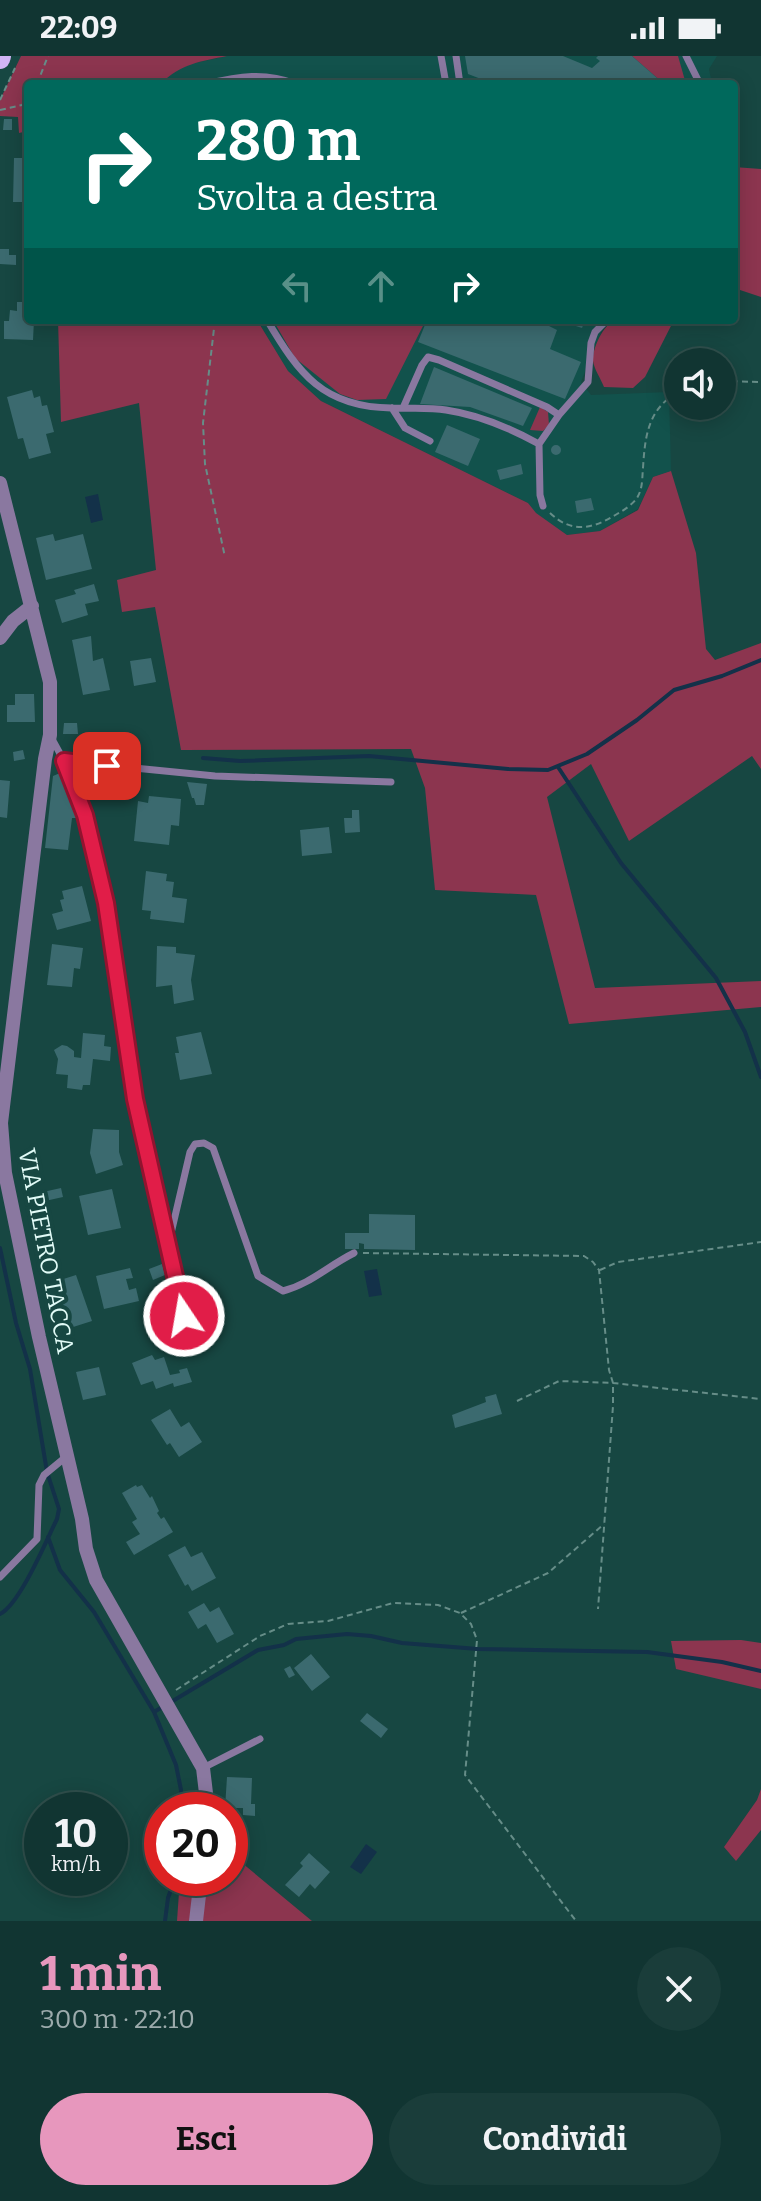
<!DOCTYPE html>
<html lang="it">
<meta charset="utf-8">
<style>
body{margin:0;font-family:Bitter,serif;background:#1a3d3a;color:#f1f3f6;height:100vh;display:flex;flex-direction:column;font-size:30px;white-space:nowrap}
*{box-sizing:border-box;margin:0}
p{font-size:26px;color:#9cabac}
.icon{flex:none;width:44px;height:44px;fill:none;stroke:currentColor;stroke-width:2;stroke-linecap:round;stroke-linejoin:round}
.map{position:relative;height:1865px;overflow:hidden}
.drawer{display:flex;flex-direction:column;background:#113532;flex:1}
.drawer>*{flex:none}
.guide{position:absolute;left:24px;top:24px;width:714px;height:244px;border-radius:8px;box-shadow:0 4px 20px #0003,0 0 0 2px #30504d;background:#00695c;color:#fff;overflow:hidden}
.fabs{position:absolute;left:664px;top:292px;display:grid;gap:16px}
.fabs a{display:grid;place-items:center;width:72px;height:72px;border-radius:50%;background:#113532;box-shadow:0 4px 20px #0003,0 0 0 2px #30504d;font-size:40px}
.speed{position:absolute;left:24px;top:1736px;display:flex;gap:16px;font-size:40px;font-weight:700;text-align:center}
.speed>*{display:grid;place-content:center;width:104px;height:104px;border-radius:50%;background:#113532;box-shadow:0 4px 20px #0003,0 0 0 2px #30504d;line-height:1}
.speed small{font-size:20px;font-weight:400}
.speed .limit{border:12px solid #d22;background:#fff;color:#111}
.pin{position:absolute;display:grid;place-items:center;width:68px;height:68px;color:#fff;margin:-34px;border-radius:16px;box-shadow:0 4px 12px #0006}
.me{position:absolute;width:88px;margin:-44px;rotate:348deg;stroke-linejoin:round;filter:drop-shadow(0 0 6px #0008)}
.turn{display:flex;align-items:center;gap:28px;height:168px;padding:0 40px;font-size:36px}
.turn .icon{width:104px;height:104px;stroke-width:2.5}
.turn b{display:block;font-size:56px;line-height:68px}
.lanes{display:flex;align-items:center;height:76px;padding:0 40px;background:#0003;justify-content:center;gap:40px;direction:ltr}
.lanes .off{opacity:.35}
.round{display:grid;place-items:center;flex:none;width:84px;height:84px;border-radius:42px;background:#1a3d3a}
.overview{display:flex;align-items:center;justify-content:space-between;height:136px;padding:0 40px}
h1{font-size:48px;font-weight:700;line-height:60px;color:#e797bd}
.cta{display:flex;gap:16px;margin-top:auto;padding:16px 40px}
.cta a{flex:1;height:92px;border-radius:48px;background:#e797bd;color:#111;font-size:32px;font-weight:700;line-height:92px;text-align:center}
.cta a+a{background:#1a3d3a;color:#f1f3f6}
.status{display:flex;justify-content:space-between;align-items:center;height:56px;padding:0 40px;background:#113532;direction:ltr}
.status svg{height:22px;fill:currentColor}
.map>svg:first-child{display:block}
</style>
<div class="status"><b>22:09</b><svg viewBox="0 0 49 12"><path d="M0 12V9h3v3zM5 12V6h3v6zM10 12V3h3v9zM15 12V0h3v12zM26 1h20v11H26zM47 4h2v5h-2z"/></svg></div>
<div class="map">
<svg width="761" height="1865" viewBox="0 0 761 1865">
<rect width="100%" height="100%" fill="#174742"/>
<!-- built -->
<path fill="#12524c" d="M 227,0 L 717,0 L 709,13 L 712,28 L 161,28 L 171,16 L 191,8 Z
M 257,264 L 610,264 L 606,266 L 594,292 L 581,326 L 591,339 L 669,336 L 671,415 L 653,421 L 638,453 L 600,475 L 567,479 L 532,455 L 528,447 L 321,345 L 288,315 Z"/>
<!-- green -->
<path fill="#8c354f" d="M 21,0 L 227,0 C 202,5 179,8 161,28 L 28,28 L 28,75 L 19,77 L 18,61 L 0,60 L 0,44 Z
M 632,0 L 678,0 L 686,28 L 664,28 Z
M 734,111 L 761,113 L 761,241 L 734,232 Z
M 58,264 L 257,264 L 288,315 L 321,345 L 528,447 L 536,457 L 567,479 L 600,475 L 638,454 L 653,421 L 671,415 L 696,497 L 706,593 L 715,604 L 761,587 L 761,713 L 752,700 L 629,785 L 591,708 L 547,741 L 595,932 L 761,925 L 761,951 L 569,968 L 536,839 L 435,834 L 425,732 L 411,693 L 181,694 L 155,551 L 122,556 L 117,524 L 156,514 L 139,347 L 61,366 Z
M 273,264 L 426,264 L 386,343 L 357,344 L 340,338 L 295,302 Z
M 615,264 L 674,264 L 645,321 L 633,332 L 604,331 C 601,323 594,313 593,305 C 592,293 603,269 615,264 Z
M 540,351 L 548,356 L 549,369 L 543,375 L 530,374 Z
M 741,1584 L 761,1587 L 761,1633 L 676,1613 L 671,1585 Z
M 761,1733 L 761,1774 L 736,1805 L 724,1791 L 757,1744 Z
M 230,1797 L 312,1865 L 177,1865 L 180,1822 L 230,1822 Z"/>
<!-- water -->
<path fill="#133149" d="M 98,438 L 103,464 L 91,467 L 85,441 Z
M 377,1213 L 382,1239 L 369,1241 L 364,1215 Z
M 366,1788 L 377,1796 L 361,1818 L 350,1811 Z"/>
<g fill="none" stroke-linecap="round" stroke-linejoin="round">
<!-- stream -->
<path stroke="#133149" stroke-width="4" d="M 203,702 L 240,705 L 369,700 L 508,713 L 548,714 L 587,698 L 637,664 L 674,634 L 722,620 L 761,604
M 558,711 L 621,807 L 716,922 L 745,976 L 761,1021
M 0,1192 L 16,1267 L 30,1313 L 47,1416 L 59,1453 L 57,1463 C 46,1485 20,1548 0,1558
M 48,1481 L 60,1514 L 94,1556 L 154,1656 L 176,1709 L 181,1734 L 180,1754
M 171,1646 L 258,1594 L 284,1589 L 296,1583 L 347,1578 L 371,1580 L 402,1587 L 478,1593 L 647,1596 L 722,1606 L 761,1615
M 154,1656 L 164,1650
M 165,1865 L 168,1842 L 175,1822"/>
</g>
<!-- building -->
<path fill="#3b6a6f" d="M 465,0 L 563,0 L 592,12 L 600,5 L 596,2 L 598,0 L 632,0 L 664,28 L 482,28 L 481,23 L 468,18 Z
M 4,63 L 12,63 L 12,74 L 3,74 Z
M 14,102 L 28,102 L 28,153 L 22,146 L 13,146 Z
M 0,193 L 9,193 L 9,199 L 16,199 L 16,209 L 0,208 Z
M 17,246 L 28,246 L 28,264 L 34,264 L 33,284 L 4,283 L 4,265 L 9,265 L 10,254 L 17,255 Z
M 427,264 L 551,264 L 549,270 L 557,274 L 550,293 L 581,306 L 565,343 L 418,286 Z
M 557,264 L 585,264 L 582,272 Z
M 434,311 L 532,352 L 523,370 L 470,351 L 420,348 Z
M 32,334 L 34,342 L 40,340 L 42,350 L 47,349 L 54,376 L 46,378 L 51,397 L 29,403 L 23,382 L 18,383 L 7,341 Z
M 447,369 L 480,383 L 468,410 L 435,396 Z
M551 394a5 5 0 1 1 10 0a5 5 0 1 1-10 0Z
M 521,408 L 523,418 L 500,424 L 497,414 Z
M 591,442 L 594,454 L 577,457 L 575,445 Z
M 53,478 L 55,485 L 83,478 L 92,513 L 46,524 L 36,482 Z
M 94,528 L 99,545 L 85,548 L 88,559 L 62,567 L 55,544 L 76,538 L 74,534 Z
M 91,580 L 93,605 L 103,602 L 110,634 L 83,639 L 72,584 Z
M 151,602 L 156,626 L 134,630 L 130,605 Z
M 15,638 L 34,638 L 35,666 L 7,666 L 7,649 L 15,649 Z
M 64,667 L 77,667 L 78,678 L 63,678 Z
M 23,694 L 25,703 L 14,705 L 13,696 Z
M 60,717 L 77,762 L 72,762 L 68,794 L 45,792 L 53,720 Z
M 0,724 L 10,725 L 7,762 L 0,761 Z
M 187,726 L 207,728 L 204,749 L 196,749 L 194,742 L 192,742 Z
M 149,740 L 181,743 L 179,770 L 171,769 L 169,789 L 134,785 L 138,745 L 148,747 Z
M 352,754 L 359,754 L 360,776 L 345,777 L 344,762 L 352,762 Z
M 329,771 L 332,797 L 302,800 L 300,774 Z
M 146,815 L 167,818 L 166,825 L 174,826 L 172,841 L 187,843 L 184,867 L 150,863 L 151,855 L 142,854 Z
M 82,830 L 91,865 L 57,874 L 52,858 L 63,855 L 60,844 L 64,843 L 62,835 Z
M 52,888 L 83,892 L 80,913 L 74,912 L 72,931 L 47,929 Z
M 157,890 L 176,891 L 176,897 L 195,899 L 191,924 L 194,944 L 174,948 L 172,929 L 156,931 Z
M 201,976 L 212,1018 L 180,1024 L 175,997 L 179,997 L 176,981 Z
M 83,977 L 105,979 L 104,990 L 111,991 L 110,1005 L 93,1003 L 90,1029 L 83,1029 L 82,1034 L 67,1032 L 68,1019 L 56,1018 L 58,1003 L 54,994 L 62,989 L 67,990 L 74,995 L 74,1001 L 81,1002 Z
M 93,1073 L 119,1074 L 119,1096 L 123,1109 L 96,1118 L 90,1097 Z
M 61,1132 L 63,1141 L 45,1145 L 43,1136 Z
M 112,1133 L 121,1172 L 88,1179 L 79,1140 Z
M 369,1158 L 415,1159 L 415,1194 L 364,1193 L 364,1188 L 359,1187 L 359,1193 L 345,1193 L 345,1177 L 369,1177 Z
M 162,1208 L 165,1219 L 153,1224 L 149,1213 Z
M 130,1212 L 133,1222 L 126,1223 L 129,1234 L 136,1232 L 139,1245 L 104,1253 L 96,1220 Z
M 76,1219 L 92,1265 L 70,1272 L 54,1226 Z
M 152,1299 L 155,1304 L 164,1301 L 170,1319 L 180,1317 L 179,1314 L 187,1312 L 192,1326 L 174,1331 L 173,1327 L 156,1333 L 153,1325 L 141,1329 L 132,1307 Z
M 99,1311 L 106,1339 L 83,1344 L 76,1316 Z
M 496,1338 L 502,1358 L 455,1372 L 452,1359 L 486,1346 L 485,1341 Z
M 170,1353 L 181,1371 L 189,1366 L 202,1386 L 179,1401 L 170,1387 L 167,1389 L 151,1364 Z
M 136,1429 L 137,1431 L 142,1429 L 150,1442 L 152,1440 L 159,1455 L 157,1457 L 161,1463 L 164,1461 L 173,1476 L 134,1499 L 126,1486 L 140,1478 L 132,1466 L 137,1463 L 122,1437 Z
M 185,1490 L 191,1501 L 202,1496 L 216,1522 L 192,1535 L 188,1528 L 185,1530 L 168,1499 Z
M 204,1547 L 210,1556 L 219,1551 L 234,1578 L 217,1587 L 206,1568 L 198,1573 L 188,1556 Z
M 311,1598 L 330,1621 L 312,1635 L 294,1612 Z
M 290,1610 L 295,1619 L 289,1622 L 284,1613 Z
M 367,1657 L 388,1673 L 381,1682 L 360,1665 Z
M 227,1721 L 252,1722 L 251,1748 L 255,1748 L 255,1760 L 243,1759 L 243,1752 L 225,1752 Z
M 309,1797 L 330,1816 L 315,1833 L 310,1828 L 299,1841 L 285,1829 L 303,1810 L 300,1807 Z"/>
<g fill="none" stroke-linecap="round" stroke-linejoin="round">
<!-- path -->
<path stroke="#668d88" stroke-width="2" stroke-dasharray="6 4" stroke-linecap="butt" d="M 37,28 L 48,0
M 0,44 L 15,12
M 0,54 L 22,49 L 28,41
M 215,264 L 203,367 L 205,408 L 225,501
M 722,325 L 761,326
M 550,457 C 572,478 593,473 617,458 C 624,454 632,449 637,442 C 643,432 642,422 643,412 C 645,380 648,353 678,336
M 363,1197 L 584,1200 L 593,1206 L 599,1214 L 609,1314 L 613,1327 L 613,1350 L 598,1553
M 600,1214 L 618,1206 L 761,1186
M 517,1345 L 559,1325 L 613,1327 L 761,1343
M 461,1557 L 548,1517 L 604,1468
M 176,1634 L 260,1580 L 288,1568 L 328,1565 L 393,1547 L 438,1549 L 460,1557 L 471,1568 L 477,1584 L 465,1719 L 576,1865"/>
<!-- service -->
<path stroke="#8a78a0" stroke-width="7" d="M 441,0 L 446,28
M 456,0 L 460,28
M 686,0 L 700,28
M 207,28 C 239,20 265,16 296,28
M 267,264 C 299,318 323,351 391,352 C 409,353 428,351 446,354 C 480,359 510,372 539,388 L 540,439 L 543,450
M 392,352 L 405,372 L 430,385
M 403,352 L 422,309 L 428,301 L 439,304 L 547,351 L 559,359
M 539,388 L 559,359 L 588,326 L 591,287 L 595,276 L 607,264
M 52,683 C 115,792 111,924 135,1045 C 149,1117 169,1188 184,1260
M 64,705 L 215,720 L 391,726
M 169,1186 L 190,1096 L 195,1088 L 204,1087 L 213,1092 L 258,1220 L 283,1235 C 310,1228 328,1210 354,1197
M 0,1521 L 37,1483 L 39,1429 L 44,1419 L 67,1400
M 203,1712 L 260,1683"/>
<!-- minor -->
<path stroke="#8a78a0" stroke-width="14" d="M 0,427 L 50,626 L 50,679 L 45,703 L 1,1067 L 5,1117 L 39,1281 L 82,1463 L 86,1493 L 96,1524 L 203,1712 L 208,1754
M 0,582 L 13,565 L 32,550
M 196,1865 L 201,1822"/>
<!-- primary -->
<path stroke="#d1b4f5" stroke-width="20" d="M 0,3 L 1,0"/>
</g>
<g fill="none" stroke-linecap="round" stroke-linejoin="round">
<defs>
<path id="route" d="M 107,710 L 64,705 L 85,759 L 106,847 L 135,1043 L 184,1260"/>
</defs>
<!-- route casing -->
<use href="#route" stroke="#92132f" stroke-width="20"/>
<!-- route -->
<use href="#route" stroke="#e11d48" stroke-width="14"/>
</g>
<g text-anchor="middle" stroke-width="8" stroke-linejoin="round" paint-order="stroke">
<!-- street labels -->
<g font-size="24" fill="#e2fbf7" stroke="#174742">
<text transform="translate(46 1195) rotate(79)" y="8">VIA PIETRO TACCA</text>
</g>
</g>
</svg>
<div class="fabs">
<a><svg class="icon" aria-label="sound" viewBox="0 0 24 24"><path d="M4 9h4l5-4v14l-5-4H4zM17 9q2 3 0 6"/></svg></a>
</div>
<div class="speed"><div>10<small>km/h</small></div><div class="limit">20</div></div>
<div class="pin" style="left:107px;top:710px;background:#d93025"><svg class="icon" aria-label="arrive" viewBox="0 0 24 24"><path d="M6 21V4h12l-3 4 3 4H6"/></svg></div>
<svg class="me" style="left:184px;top:1260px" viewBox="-20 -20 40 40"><circle r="17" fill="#e11d48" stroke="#fff" stroke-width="3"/><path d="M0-11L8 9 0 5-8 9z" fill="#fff"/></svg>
<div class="guide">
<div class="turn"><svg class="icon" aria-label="right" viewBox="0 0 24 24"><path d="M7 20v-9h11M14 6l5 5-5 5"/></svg><div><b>280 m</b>Svolta a destra</div></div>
<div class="lanes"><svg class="icon off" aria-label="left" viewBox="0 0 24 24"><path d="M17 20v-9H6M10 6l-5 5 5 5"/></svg><svg class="icon off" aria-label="ahead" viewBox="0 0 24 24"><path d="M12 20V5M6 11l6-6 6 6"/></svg><svg class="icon" aria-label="right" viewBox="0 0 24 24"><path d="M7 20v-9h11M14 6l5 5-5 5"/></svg></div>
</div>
</div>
<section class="drawer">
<div class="overview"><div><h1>1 min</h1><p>300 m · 22:10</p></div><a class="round"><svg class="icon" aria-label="close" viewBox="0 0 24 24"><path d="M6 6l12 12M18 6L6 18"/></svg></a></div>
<div class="cta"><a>Esci</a><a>Condividi</a></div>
</section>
